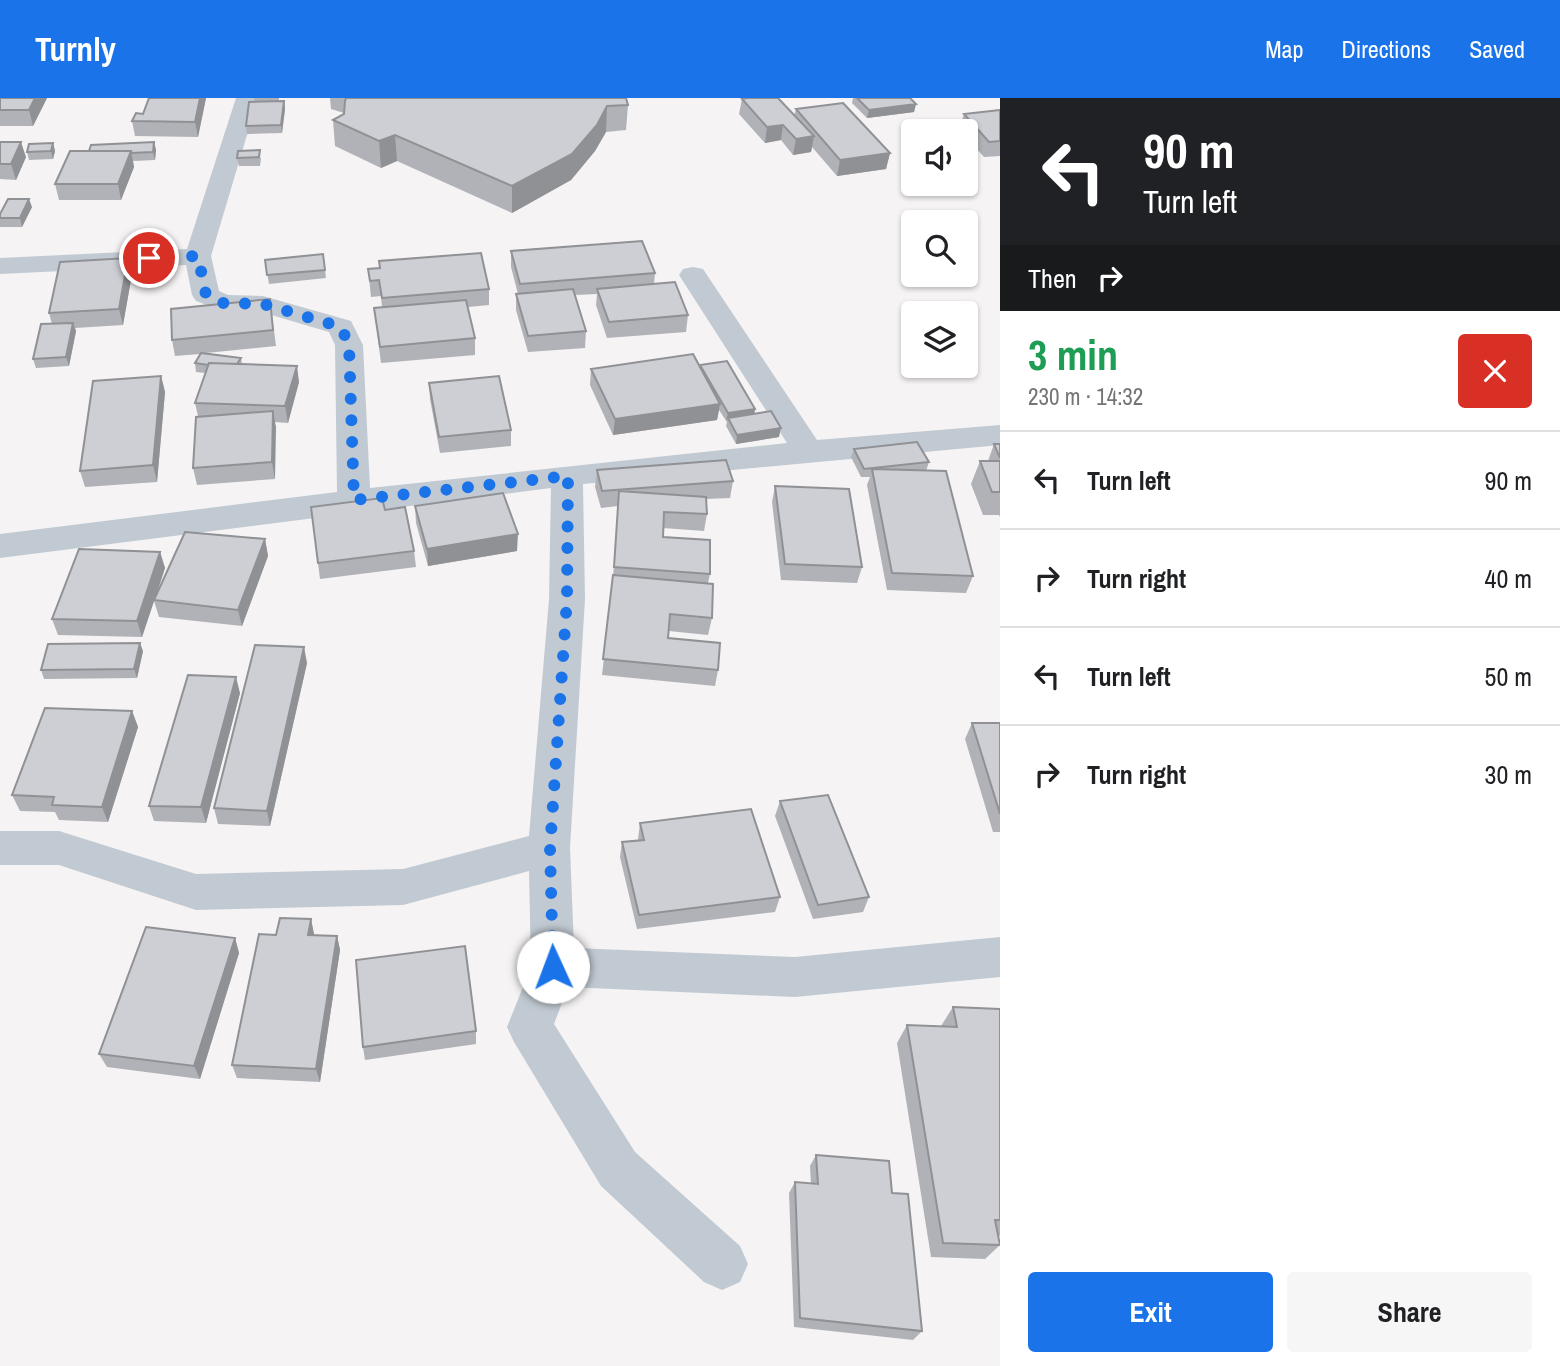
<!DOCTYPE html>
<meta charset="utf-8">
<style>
body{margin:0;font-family:"Archivo Narrow",sans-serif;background:#f6f6f6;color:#202124;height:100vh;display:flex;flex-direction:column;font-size:26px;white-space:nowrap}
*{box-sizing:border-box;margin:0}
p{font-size:23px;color:#757577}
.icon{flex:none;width:38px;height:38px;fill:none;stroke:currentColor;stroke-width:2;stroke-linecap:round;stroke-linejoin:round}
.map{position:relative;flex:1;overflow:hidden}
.sheet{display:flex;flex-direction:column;background:#fff;width:560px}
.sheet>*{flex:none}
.top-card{background:#202124;color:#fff;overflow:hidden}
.fabs{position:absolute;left:901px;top:21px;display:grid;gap:14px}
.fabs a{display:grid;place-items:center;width:77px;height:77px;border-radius:7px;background:#fff;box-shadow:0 2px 5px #0004;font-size:35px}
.pin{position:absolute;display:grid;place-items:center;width:60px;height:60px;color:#fff;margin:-30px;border:4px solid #fff;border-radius:50%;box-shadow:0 2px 7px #0007}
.me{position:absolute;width:77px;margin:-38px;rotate:358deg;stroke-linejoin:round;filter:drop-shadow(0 0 5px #0008)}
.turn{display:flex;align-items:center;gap:24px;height:147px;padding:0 28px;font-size:32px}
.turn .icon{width:91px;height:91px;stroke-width:2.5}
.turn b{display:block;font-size:49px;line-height:60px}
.then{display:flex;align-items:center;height:66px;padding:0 28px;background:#0003;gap:14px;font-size:26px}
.round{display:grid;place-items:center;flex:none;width:74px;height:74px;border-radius:7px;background:#f6f6f6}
.overview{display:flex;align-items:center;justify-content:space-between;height:119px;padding:0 28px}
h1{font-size:42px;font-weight:700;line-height:52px;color:#1e9e55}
.primary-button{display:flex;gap:14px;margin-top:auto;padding:14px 28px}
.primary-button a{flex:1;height:80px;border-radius:7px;background:#1a73e8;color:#fff;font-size:28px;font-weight:700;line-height:80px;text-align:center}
.primary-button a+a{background:#f6f6f6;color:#202124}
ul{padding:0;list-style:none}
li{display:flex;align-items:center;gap:21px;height:98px;padding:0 28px;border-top:2px solid #e0e0e0}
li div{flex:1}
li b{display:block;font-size:26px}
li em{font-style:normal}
header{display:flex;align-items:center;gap:42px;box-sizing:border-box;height:98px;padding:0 35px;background:#1a73e8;color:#fff}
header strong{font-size:33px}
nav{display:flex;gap:38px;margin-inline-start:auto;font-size:24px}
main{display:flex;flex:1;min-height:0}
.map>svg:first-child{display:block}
</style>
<header>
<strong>Turnly</strong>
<nav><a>Map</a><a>Directions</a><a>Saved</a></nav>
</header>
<main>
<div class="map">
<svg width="1000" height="1268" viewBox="0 0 1000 1268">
<rect width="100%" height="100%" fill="#f5f3f3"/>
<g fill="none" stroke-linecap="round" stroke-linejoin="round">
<!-- minor -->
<path fill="#c1cad2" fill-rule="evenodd" d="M 236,0 L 258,0 L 211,158 L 219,193 L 228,197 L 263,198 L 351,223 L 363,247 L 370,390 L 787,345 L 679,177 L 683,171 L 693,169 L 703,171 L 817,342 L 1000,327 L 1000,347 L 583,386 L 585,501 L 570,750 L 574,850 L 795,859 L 1000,839 L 1000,879 L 795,899 L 568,889 L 554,926 L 635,1054 L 740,1148 L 748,1166 L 740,1184 L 722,1192 L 704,1184 L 601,1088 L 514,944 L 507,929 L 531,869 L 529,773 L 403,807 L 196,812 L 59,767 L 0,767 L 0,733 L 59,733 L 196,776 L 403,771 L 529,738 L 549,501 L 551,390 L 0,460 L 0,436 L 337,394 L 335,247 L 329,234 L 261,214 L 223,213 L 196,203 L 192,197 L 186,167 L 0,176 L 0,160 L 187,151 Z"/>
</g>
<!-- wall -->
<path fill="#b0b2b7" d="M 0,0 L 47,0 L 33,28 L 0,28 Z
M 149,0 L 206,0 L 198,39 L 135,38 L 132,23 L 143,16 Z
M 254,0 L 279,0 L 279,3 L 284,3 L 285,11 L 282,35 L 247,36 L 246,28 L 255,4 Z
M 330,0 L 626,0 L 628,7 L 626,32 L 606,34 L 595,53 L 571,82 L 512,115 L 397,63 L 381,70 L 335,48 L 333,22 L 344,16 L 344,15 L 331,11 Z
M 853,0 L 910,0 L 916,6 L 914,14 L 867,20 L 852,5 Z
M 742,1 L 794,18 L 796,11 L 890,55 L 886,71 L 837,78 L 812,49 L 811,54 L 793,57 L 781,42 L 765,45 L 739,16 Z
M 1000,12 L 1000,58 L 984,59 L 966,39 L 966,33 L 961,33 L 959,31 L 964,16 Z
M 0,44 L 26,59 L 16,82 L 0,81 Z
M 154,44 L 156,52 L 155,62 L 133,63 L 134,69 L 121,102 L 59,102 L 55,86 L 89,53 Z
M 53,45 L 55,53 L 53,61 L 29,62 L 27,54 Z
M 238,53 L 261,60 L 260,68 L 239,68 L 237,60 Z
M 32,109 L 22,129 L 0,129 L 0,116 Z
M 511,153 L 655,175 L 654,186 L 688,217 L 686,234 L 607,240 L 596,207 L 597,196 L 574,197 L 586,233 L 585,250 L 528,254 L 516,212 L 516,196 L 518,196 L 511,169 Z
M 323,156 L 326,180 L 269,186 L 265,162 Z
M 368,171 L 489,191 L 489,207 L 468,209 L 475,240 L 475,257 L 381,265 L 374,210 L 382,209 L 381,198 L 371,199 Z
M 132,176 L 123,227 L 75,230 L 76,233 L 69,268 L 36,270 L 33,261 L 52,226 L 49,215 Z
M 270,201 L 276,248 L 206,255 L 241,260 L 242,266 L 299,284 L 288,325 L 275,324 L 275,381 L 197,387 L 193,370 L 198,318 L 195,305 L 206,275 L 196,274 L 195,265 L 200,256 L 175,258 L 172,242 Z
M 700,267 L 755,311 L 754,316 L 779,339 L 736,346 L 726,328 L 727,324 L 719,312 L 717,322 L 613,337 L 590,287 L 591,271 L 700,269 Z
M 161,278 L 165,294 L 157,384 L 85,389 L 80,373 Z
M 429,285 L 511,332 L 511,348 L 440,355 L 430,301 Z
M 994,346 L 1000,346 L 1000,419 L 999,417 L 983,417 L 971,386 L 980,363 L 988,363 Z
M 854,351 L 929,364 L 926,373 L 973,478 L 966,495 L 887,492 L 867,387 L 870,379 L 861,379 L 851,359 Z
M 597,372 L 733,383 L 730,400 L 706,401 L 707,416 L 704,433 L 663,430 L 663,439 L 710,476 L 708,485 L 712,520 L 708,537 L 669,533 L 668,540 L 718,572 L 715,588 L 602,577 L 613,481 L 618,408 L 601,410 L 595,389 Z
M 775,388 L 862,469 L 857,485 L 781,482 L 772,404 Z
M 415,408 L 517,453 L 428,468 L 416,425 Z
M 385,412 L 414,453 L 416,469 L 320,481 L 318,465 Z
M 265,441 L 268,458 L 242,528 L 159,519 L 154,503 L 142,539 L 58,537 L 52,521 L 160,454 L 165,470 L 156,498 Z
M 143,553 L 137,580 L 44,581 L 41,572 Z
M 307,565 L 270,728 L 218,726 L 214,710 Z
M 240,595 L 206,725 L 154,723 L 149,708 Z
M 132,613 L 138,629 L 108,724 L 59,722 L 55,714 L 20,713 L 12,697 Z
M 972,625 L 1000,625 L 1000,734 L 993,734 L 965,641 Z
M 780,703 L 869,799 L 863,814 L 813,821 L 775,718 Z
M 640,725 L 780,799 L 775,814 L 637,831 L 620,759 L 622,744 L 638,742 Z
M 311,821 L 314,837 L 337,838 L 340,852 L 320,984 L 237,980 L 232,967 L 276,837 Z
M 235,840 L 239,855 L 200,981 L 107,969 L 99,956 Z
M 953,909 L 1000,911 L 1000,1138 L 998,1137 L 1000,1147 L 985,1161 L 931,1159 L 897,945 L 907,927 L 941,928 Z
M 476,933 L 476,946 L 365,962 L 363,949 Z
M 816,1057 L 892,1095 L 922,1233 L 913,1242 L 794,1229 L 789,1095 L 795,1084 L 811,1086 L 810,1068 Z"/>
<!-- shaded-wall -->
<path fill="#909195" d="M 35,0 L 47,0 L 33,28 L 29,12 Z
M 200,0 L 206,0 L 198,39 L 195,24 Z
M 284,3 L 285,11 L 282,35 L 281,27 Z
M 916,6 L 914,14 L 867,20 L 869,12 Z
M 607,8 L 606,34 L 595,53 L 571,82 L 512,115 L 512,88 Z
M 783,27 L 781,42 L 765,45 L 767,29 Z
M 395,37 L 397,63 L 381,70 L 379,43 Z
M 814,38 L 811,54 L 793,57 L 796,41 Z
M 21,44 L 26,59 L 16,82 L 11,66 Z
M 154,44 L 156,52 L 155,62 L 153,54 Z
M 53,45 L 55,53 L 53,61 L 51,53 Z
M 131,53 L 134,69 L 121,102 L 118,86 Z
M 890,55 L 886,71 L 837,78 L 840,62 Z
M 29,101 L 32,109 L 22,129 L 20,120 Z
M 128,160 L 132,176 L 123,227 L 119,211 Z
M 73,225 L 76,233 L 69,268 L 66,259 Z
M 297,268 L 299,284 L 288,325 L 285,308 Z
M 161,278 L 165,294 L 157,384 L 153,367 Z
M 720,306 L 717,322 L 613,337 L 615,321 Z
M 755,311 L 754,320 L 728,320 L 726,324 L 728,315 Z
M 273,313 L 276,329 L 275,381 L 272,364 Z
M 781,330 L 779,339 L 736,346 L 737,337 Z
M 518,436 L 517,453 L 428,468 L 427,451 Z
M 265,441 L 268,458 L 242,528 L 238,512 Z
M 160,454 L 165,470 L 142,539 L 137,523 Z
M 140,545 L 143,553 L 137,580 L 134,571 Z
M 304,549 L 307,565 L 270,728 L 267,713 Z
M 236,579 L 240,595 L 206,725 L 201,709 Z
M 132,613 L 138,629 L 108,724 L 102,709 Z
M 311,821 L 314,836 L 311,851 L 308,837 Z
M 337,838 L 340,852 L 320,984 L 316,971 Z
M 235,840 L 239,855 L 200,981 L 194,968 Z"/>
<!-- building -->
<path fill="#cdcfd5" stroke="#909195" stroke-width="2" d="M 0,0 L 35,0 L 29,12 L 0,12 Z
M 149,0 L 200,0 L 195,24 L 132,23 L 136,15 L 143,16 Z
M 346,0 L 626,0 L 628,7 L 607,8 L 597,27 L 572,56 L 512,88 L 395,37 L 379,43 L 333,22 L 344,16 L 345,3 Z
M 748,0 L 778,0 L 814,38 L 796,41 L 783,27 L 767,29 L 742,1 Z
M 857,0 L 910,0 L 916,6 L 869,12 Z
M 284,3 L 281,27 L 246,28 L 249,4 Z
M 843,5 L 890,55 L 840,62 L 796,11 Z
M 1000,12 L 1000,43 L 989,44 L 964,16 Z
M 0,44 L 21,44 L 11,66 L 0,66 Z
M 154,44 L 153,54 L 131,55 L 131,53 L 89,53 L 91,47 Z
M 53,45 L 51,53 L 27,54 L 29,46 Z
M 260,52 L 259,59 L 237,60 L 238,53 Z
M 70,53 L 131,53 L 118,86 L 55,86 Z
M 8,101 L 29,101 L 20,120 L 0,120 L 0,116 Z
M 642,143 L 655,175 L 520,186 L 511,153 Z
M 481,155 L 489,191 L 382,200 L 379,182 L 370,183 L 368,171 L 380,170 L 379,163 Z
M 323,156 L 325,172 L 267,177 L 265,162 Z
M 128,160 L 119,211 L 49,215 L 60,164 Z
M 675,184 L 688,217 L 609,224 L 597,191 Z
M 573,191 L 586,233 L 528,238 L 516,196 Z
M 270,201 L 273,232 L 172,242 L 171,211 Z
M 466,202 L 475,240 L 380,249 L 374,210 Z
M 73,225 L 66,259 L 33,261 L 41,226 Z
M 201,255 L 241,260 L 237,266 L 209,265 L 208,267 L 195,265 Z
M 693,256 L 720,306 L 615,321 L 591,271 Z
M 727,263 L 755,311 L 728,315 L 700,267 Z
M 209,265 L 297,268 L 285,308 L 195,305 Z
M 161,278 L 153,367 L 80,373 L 93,283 Z
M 499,278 L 511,332 L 439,339 L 429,285 Z
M 273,313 L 272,364 L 193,370 L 196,319 Z
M 771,313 L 781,330 L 737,337 L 728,320 Z
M 917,344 L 929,364 L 864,371 L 854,351 Z
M 994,346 L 1000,346 L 1000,360 Z
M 726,362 L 733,383 L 602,393 L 597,372 Z
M 980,363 L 1000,363 L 1000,394 L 992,394 Z
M 872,371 L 946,373 L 973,478 L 892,475 Z
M 775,388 L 849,391 L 862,469 L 785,466 Z
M 619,393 L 706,399 L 707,416 L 664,414 L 663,439 L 710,442 L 710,476 L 614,469 Z
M 503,395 L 518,436 L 427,451 L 415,408 Z
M 382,400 L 385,412 L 405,409 L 414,453 L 318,465 L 311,409 Z
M 185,434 L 265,441 L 238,512 L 154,502 Z
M 79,451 L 160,454 L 137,523 L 52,521 Z
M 613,477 L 713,486 L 712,520 L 670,516 L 668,540 L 720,545 L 718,572 L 603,561 Z
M 140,545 L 134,571 L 41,572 L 48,546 Z
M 255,547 L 304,549 L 267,713 L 214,710 Z
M 188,577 L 236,579 L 201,709 L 149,708 Z
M 45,610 L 132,613 L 102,709 L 52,707 L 54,699 L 12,697 Z
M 972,625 L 1000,625 L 1000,716 Z
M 828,697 L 869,799 L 818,807 L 780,703 Z
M 751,711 L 780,799 L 639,817 L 622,744 L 644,742 L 640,725 Z
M 280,820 L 311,821 L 308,837 L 337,838 L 316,971 L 232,967 L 259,836 L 276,837 Z
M 146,829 L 235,840 L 194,968 L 99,956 Z
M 465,848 L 476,933 L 363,949 L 356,862 Z
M 953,909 L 1000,911 L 1000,1122 L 995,1122 L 1000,1147 L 943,1145 L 907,927 L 957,929 Z
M 816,1057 L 889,1063 L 892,1095 L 908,1096 L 922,1233 L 800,1220 L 795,1084 L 818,1086 Z"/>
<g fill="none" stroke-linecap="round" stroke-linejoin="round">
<!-- route -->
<path stroke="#1a73e8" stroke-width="12" stroke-dasharray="0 21.6" d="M 149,160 L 198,158 L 206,197 L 223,205 L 263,206 L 341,229 L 349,247 L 354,402 L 568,378 L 567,501 L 550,750 L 553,869"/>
</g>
</svg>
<div class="fabs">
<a><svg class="icon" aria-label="sound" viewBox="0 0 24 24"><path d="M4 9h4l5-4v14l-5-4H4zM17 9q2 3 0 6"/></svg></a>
<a><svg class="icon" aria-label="search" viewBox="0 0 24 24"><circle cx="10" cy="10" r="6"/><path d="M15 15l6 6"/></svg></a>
<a><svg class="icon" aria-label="layers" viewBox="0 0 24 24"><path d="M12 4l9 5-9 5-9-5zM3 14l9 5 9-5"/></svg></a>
</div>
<div class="pin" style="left:149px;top:160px;background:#d93025"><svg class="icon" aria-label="arrive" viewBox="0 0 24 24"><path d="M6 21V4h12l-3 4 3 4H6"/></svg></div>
<svg class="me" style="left:553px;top:869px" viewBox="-20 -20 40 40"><circle r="19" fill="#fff"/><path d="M0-13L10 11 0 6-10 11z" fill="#1a73e8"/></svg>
</div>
<section class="sheet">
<div class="top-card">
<div class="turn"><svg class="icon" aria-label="left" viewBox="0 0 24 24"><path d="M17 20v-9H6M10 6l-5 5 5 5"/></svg><div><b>90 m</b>Turn left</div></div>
<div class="then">Then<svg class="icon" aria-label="right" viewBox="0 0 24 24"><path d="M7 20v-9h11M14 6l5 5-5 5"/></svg></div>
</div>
<div class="overview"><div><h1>3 min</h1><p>230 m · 14:32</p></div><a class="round" style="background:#d93025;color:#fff"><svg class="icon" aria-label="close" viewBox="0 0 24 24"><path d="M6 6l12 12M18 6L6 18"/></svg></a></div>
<ul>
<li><svg class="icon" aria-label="left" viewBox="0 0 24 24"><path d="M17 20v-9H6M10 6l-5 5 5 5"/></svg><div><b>Turn left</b></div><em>90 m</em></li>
<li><svg class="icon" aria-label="right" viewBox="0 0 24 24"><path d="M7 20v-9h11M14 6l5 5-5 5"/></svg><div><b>Turn right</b></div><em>40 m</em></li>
<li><svg class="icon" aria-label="left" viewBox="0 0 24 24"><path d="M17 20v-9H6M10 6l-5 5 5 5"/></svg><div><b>Turn left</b></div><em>50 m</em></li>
<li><svg class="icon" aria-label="right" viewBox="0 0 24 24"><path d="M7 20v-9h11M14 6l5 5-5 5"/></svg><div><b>Turn right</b></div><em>30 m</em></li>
</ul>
<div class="primary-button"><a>Exit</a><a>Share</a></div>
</section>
</main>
